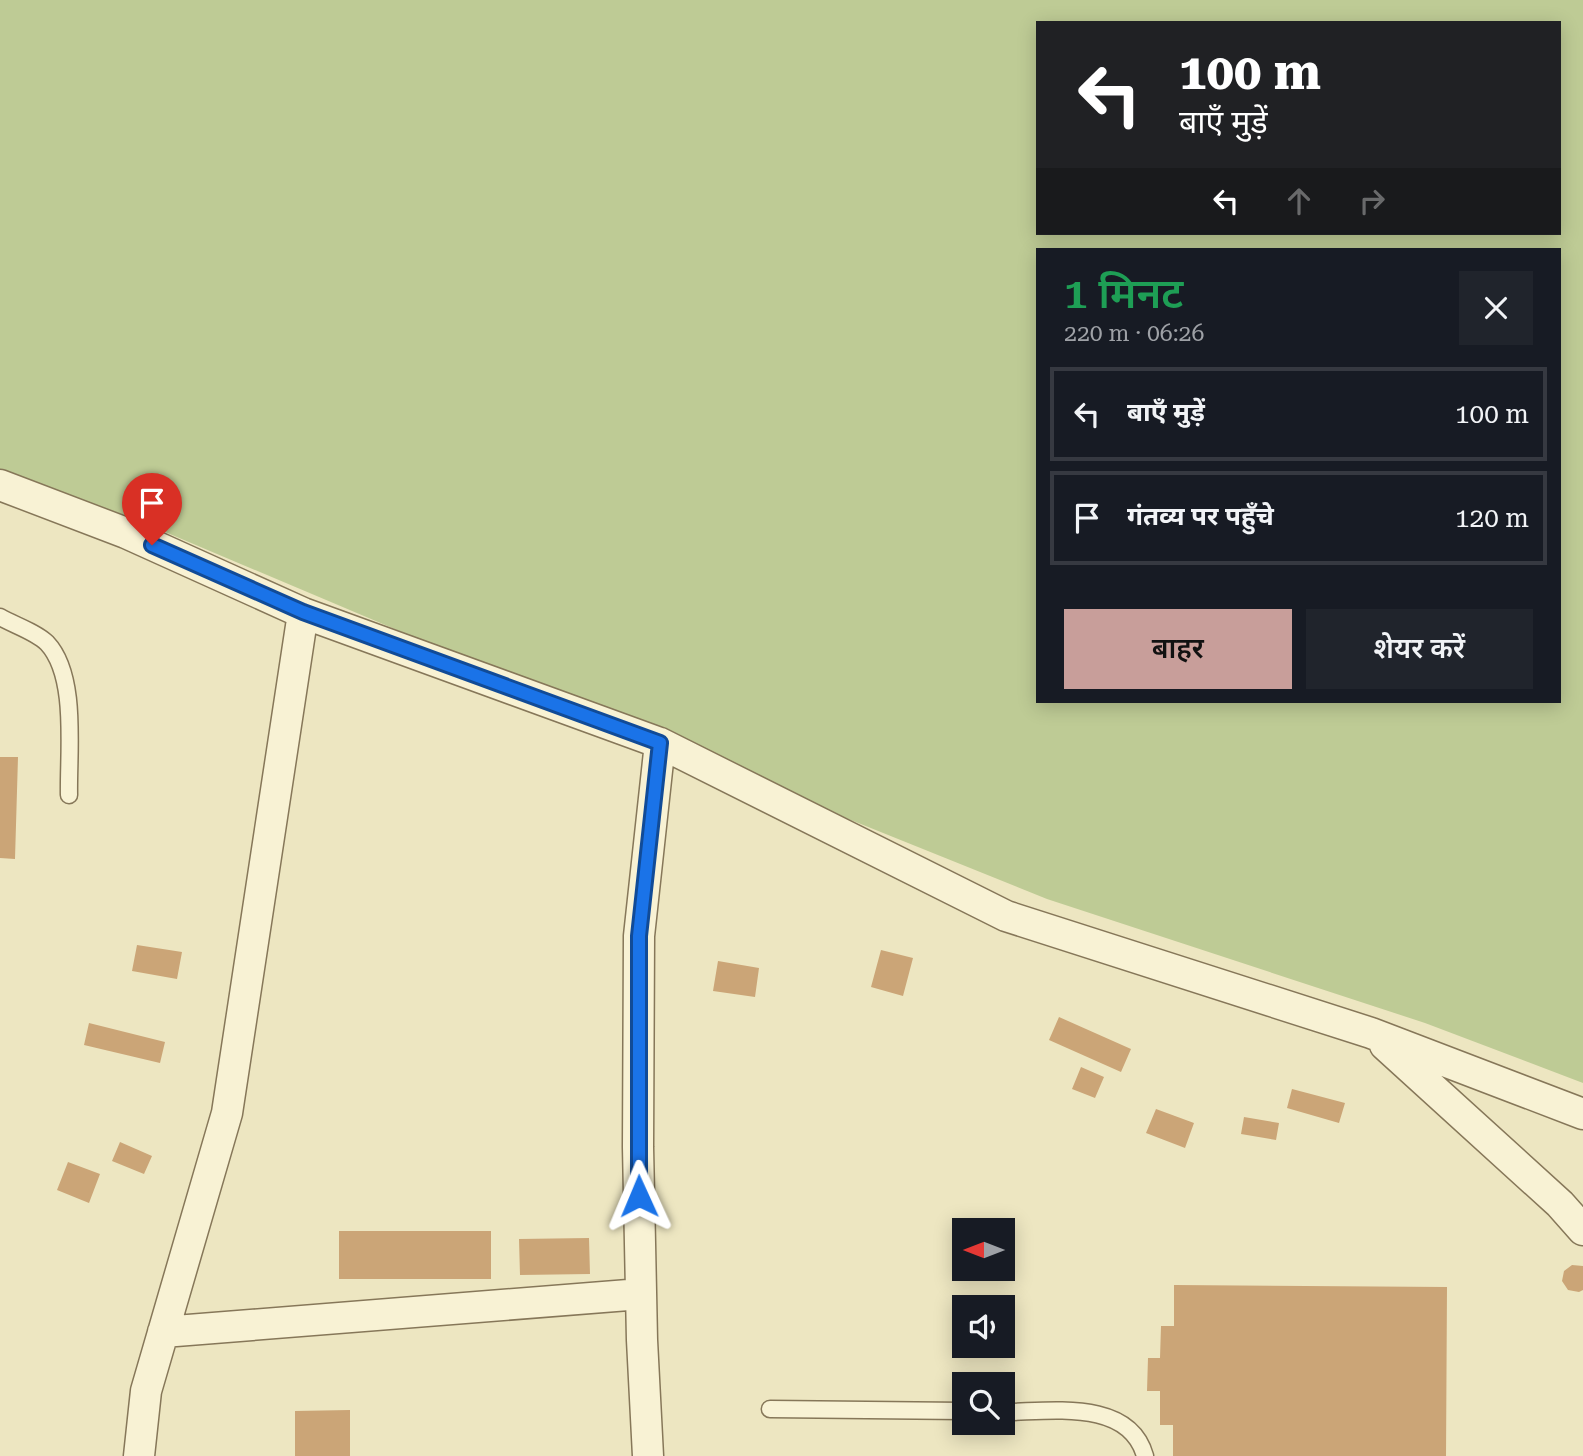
<!DOCTYPE html>
<html lang="hi">
<meta charset="utf-8">
<style>
body{margin:0;font-family:"Roboto Serif","Noto Sans Devanagari",serif;background:#20242c;color:#f1f3f6;height:100vh;display:flex;flex-direction:column;font-size:26px;white-space:nowrap}
*{box-sizing:border-box;margin:0}
p{font-size:23px;color:#9ea1a6}
.icon{flex:none;width:38px;height:38px;fill:none;stroke:currentColor;stroke-width:2;stroke-linecap:round;stroke-linejoin:round}
.map{position:relative;flex:1;overflow:hidden}
.details{position:absolute;left:1036px;top:248px;width:525px;height:455px;display:flex;flex-direction:column;background:#171b24;border-radius:0px;box-shadow:0 4px 18px #0003}
.details>*{flex:none}
.guide{position:absolute;left:1036px;top:21px;width:525px;height:214px;border-radius:0px;box-shadow:0 4px 18px #0003;background:#202124;color:#fff;overflow:hidden}
.needle{width:46px;rotate:270deg}
.tools{position:absolute;left:952px;top:1218px;display:grid;gap:14px}
.tools a{display:grid;place-items:center;width:63px;height:63px;border-radius:0px;background:#171b24;box-shadow:0 4px 18px #0003;font-size:35px}
.pin{position:absolute;display:grid;place-items:center;width:60px;height:60px;color:#fff;margin:-72px -30px;border-radius:50% 50% 50% 0;rotate:-45deg;box-shadow:0 0 7px #0007}
.pin .icon{rotate:45deg}
.me{position:absolute;width:77px;margin:-38px;rotate:359deg;stroke-linejoin:round;filter:drop-shadow(0 0 5px #0008)}
.turn{display:flex;align-items:center;gap:24px;height:147px;padding:0 28px;font-size:32px}
.turn .icon{width:91px;height:91px;stroke-width:2.5}
.turn b{display:block;font-size:49px;line-height:60px}
.lanes{display:flex;align-items:center;height:66px;padding:0 28px;background:#0003;justify-content:center;gap:35px;direction:ltr}
.lanes .off{opacity:.35}
.round{display:grid;place-items:center;flex:none;width:74px;height:74px;border-radius:0px;background:#20242c}
.overview{display:flex;align-items:center;justify-content:space-between;height:119px;padding:0 28px}
h1{font-size:42px;font-weight:600;line-height:52px;color:#1e9e55}
.action{display:flex;gap:14px;margin-top:auto;padding:14px 28px}
.action a{flex:1;height:80px;border-radius:0px;background:#c89e9a;color:#111;font-size:28px;font-weight:600;line-height:80px;text-align:center}
.action a+a{background:#20242c;color:#f1f3f6}
ul{padding:0;list-style:none}
li{display:flex;align-items:center;gap:21px;height:94px;margin:0 14px 10px;padding:0 14px;border:4px solid #363941;border-radius:0px}
li div{flex:1}
li b{display:block;font-size:26px}
li em{font-style:normal}
.map>svg:first-child{display:block}
</style>
<div class="map">
<svg width="1583" height="1456" viewBox="0 0 1583 1456">
<rect width="100%" height="100%" fill="#ede6c1"/>
<!-- green -->
<path fill="#becb95" fill-rule="evenodd" d="M 0,0 L 1583,0 L 1583,1083 L 1425,1023 L 1047,899 L 754,781 L 125,515 L 0,475 ZM 1038,23 L 1559,23 L 1559,233 L 1038,233 ZM 1038,250 L 1559,250 L 1559,702 L 1038,702 Z"/>
<!-- building -->
<path fill="#cba577" d="M 0,757 L 18,757 L 15,859 L 0,858 Z
M 137,945 L 182,952 L 177,979 L 132,971 Z
M 881,950 L 913,958 L 903,996 L 871,987 Z
M 718,961 L 759,968 L 755,997 L 713,991 Z
M 1059,1017 L 1131,1049 L 1121,1072 L 1049,1040 Z
M 89,1023 L 165,1042 L 160,1063 L 84,1045 Z
M 1081,1067 L 1104,1077 L 1095,1098 L 1072,1089 Z
M 1292,1089 L 1345,1103 L 1339,1123 L 1287,1108 Z
M 1156,1109 L 1194,1123 L 1185,1148 L 1146,1133 Z
M 1244,1117 L 1279,1123 L 1276,1140 L 1241,1134 Z
M 120,1142 L 152,1156 L 144,1174 L 112,1161 Z
M 68,1162 L 100,1174 L 89,1203 L 57,1190 Z
M 339,1231 L 491,1231 L 491,1279 L 339,1279 Z
M 589,1238 L 590,1274 L 520,1275 L 519,1239 Z
M 1572,1265 L 1583,1266 L 1583,1290 L 1579,1292 L 1568,1290 L 1562,1281 L 1564,1271 Z
M 1174,1285 L 1447,1287 L 1446,1456 L 1173,1456 L 1173,1425 L 1160,1425 L 1160,1391 L 1147,1391 L 1148,1358 L 1160,1358 L 1161,1326 L 1174,1326 Z
M 350,1410 L 350,1456 L 295,1456 L 295,1411 Z"/>
<g fill="none" stroke-linecap="round" stroke-linejoin="round">
<defs>
<path id="service" d="M 0,617 C 14,625 36,632 47,643 C 78,676 68,752 69,795
M 770,1409 L 964,1411
M 1003,1412 C 1049,1412 1129,1398 1145,1456"/>
<path id="minor" d="M 0,485 L 126,533 L 303,613 L 660,743 L 1006,916 L 1371,1033 L 1583,1114
M 1385,1045 L 1560,1204 L 1583,1230
M 163,1332 L 641,1294
M 139,1456 L 146,1391 L 227,1113 L 303,613
M 648,1456 L 642,1340 L 638,1147 L 639,936 L 660,743"/>
</defs>
<!-- service casing -->
<use href="#service" stroke="#867759" stroke-width="19"/>
<!-- minor casing -->
<use href="#minor" stroke="#867759" stroke-width="33"/>
<!-- service -->
<use href="#service" stroke="#f8f2d4" stroke-width="16"/>
<!-- minor -->
<use href="#minor" stroke="#f8f2d4" stroke-width="30"/>
</g>
<g fill="none" stroke-linecap="round" stroke-linejoin="round">
<defs>
<path id="route" d="M 152,545 L 303,612 L 660,743 L 639,936 L 639,1196"/>
</defs>
<!-- route casing -->
<use href="#route" stroke="#114b97" stroke-width="18"/>
<!-- route -->
<use href="#route" stroke="#1a73e8" stroke-width="12"/>
</g>
</svg>
<div class="tools">
<a><svg class="needle" viewBox="-14 -14 28 28"><path d="M0-13l5 13h-10z" fill="#e53935"/><path d="M0 13l5-13h-10z" fill="#9ea1a6"/></svg></a>
<a><svg class="icon" aria-label="sound" viewBox="0 0 24 24"><path d="M4 9h4l5-4v14l-5-4H4zM17 9q2 3 0 6"/></svg></a>
<a><svg class="icon" aria-label="search" viewBox="0 0 24 24"><circle cx="10" cy="10" r="6"/><path d="M15 15l6 6"/></svg></a>
</div>
<div class="pin" style="left:152px;top:545px;background:#d93025"><svg class="icon" aria-label="arrive" viewBox="0 0 24 24"><path d="M6 21V4h12l-3 4 3 4H6"/></svg></div>
<svg class="me" style="left:639px;top:1196px" viewBox="-20 -20 40 40"><path d="M0-17L14 15 0 8-14 15z" fill="#1a73e8" stroke="#fff" stroke-width="4"/></svg>
<div class="guide">
<div class="turn"><svg class="icon" aria-label="left" viewBox="0 0 24 24"><path d="M17 20v-9H6M10 6l-5 5 5 5"/></svg><div><b>100 m</b>बाएँ मुड़ें</div></div>
<div class="lanes"><svg class="icon" aria-label="left" viewBox="0 0 24 24"><path d="M17 20v-9H6M10 6l-5 5 5 5"/></svg><svg class="icon off" aria-label="ahead" viewBox="0 0 24 24"><path d="M12 20V5M6 11l6-6 6 6"/></svg><svg class="icon off" aria-label="right" viewBox="0 0 24 24"><path d="M7 20v-9h11M14 6l5 5-5 5"/></svg></div>
</div>
<section class="details">
<div class="overview"><div><h1>1 मिनट</h1><p>220 m · 06:26</p></div><a class="round"><svg class="icon" aria-label="close" viewBox="0 0 24 24"><path d="M6 6l12 12M18 6L6 18"/></svg></a></div>
<ul>
<li><svg class="icon" aria-label="left" viewBox="0 0 24 24"><path d="M17 20v-9H6M10 6l-5 5 5 5"/></svg><div><b>बाएँ मुड़ें</b></div><em>100 m</em></li>
<li><svg class="icon" aria-label="arrive" viewBox="0 0 24 24"><path d="M6 21V4h12l-3 4 3 4H6"/></svg><div><b>गंतव्य पर पहुँचे</b></div><em>120 m</em></li>
</ul>
<div class="action"><a>बाहर</a><a>शेयर करें</a></div>
</section>
</div>
